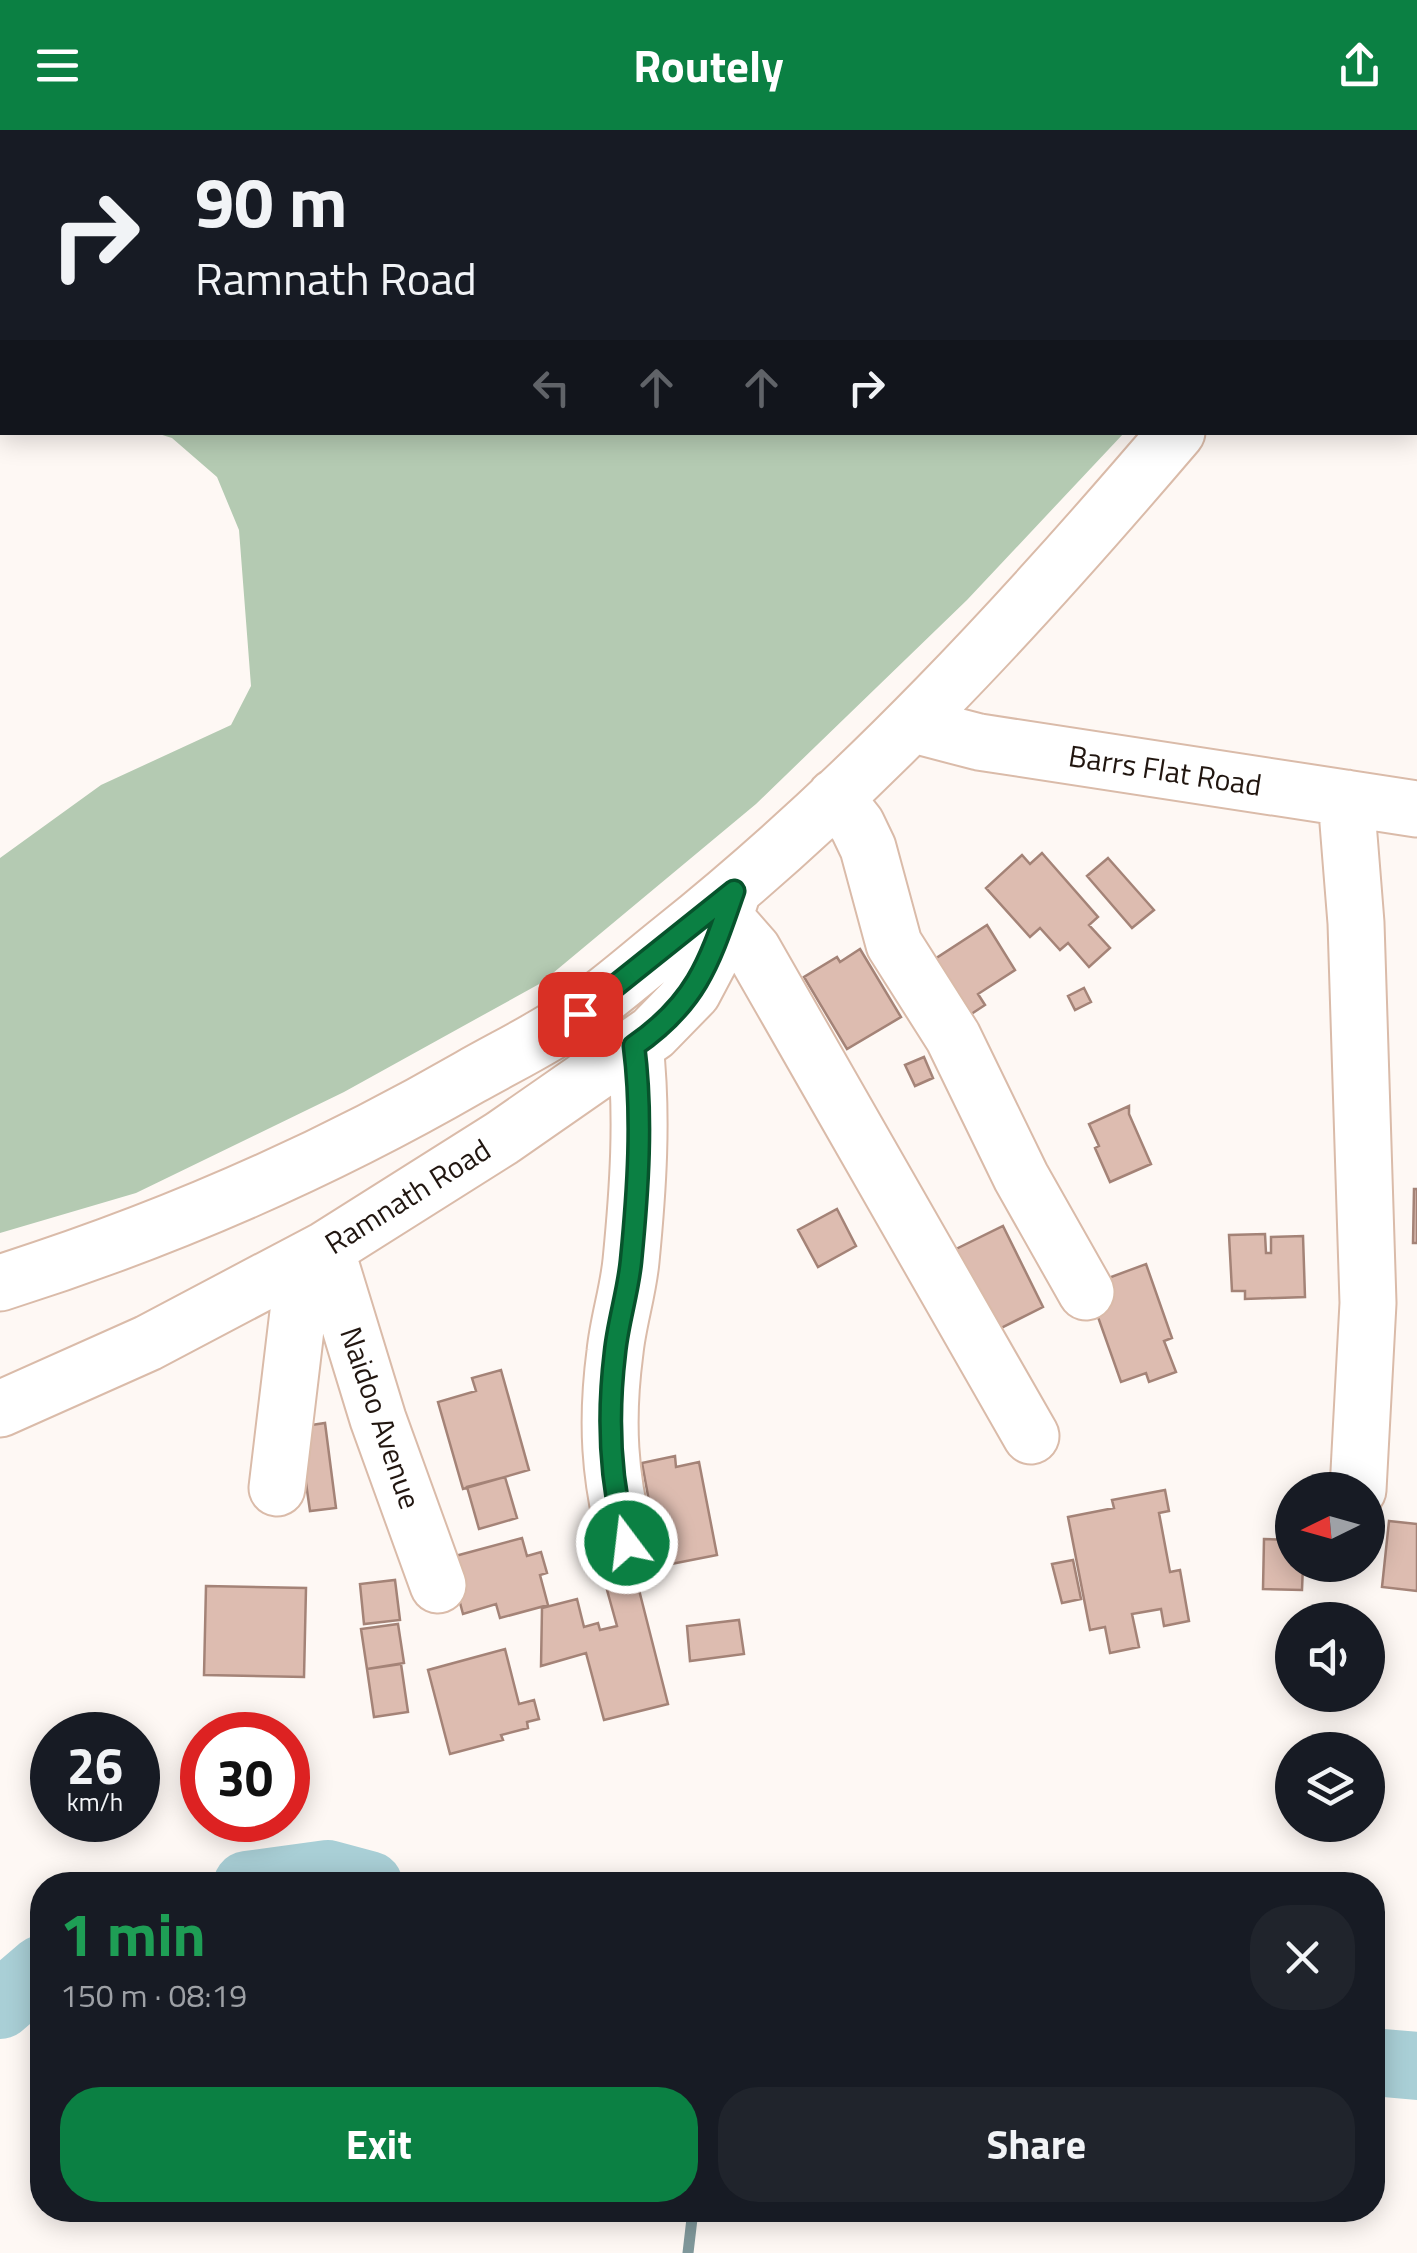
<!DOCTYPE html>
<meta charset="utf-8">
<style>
body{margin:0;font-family:"Titillium Web",sans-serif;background:#20242c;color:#f1f3f6;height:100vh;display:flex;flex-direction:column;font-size:38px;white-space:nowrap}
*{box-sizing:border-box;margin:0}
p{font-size:32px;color:#9ea1a6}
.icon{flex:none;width:55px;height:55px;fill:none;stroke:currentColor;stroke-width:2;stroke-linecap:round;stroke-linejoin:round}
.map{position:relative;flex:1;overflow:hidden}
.sheet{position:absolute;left:30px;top:1742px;width:1355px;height:350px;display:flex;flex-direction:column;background:#171b24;border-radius:40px;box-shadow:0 5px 25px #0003}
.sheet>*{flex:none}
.top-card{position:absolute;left:0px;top:0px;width:1418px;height:305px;box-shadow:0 5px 25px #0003;background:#171b24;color:#f1f3f6;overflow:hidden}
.needle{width:65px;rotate:265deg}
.buttons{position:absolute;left:1275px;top:1342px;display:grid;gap:20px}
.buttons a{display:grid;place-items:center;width:110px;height:110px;border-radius:50%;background:#171b24;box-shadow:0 5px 25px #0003;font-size:50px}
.speed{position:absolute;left:30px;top:1582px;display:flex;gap:20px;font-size:50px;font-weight:700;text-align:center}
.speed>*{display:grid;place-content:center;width:130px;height:130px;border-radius:50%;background:#171b24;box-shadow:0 5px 25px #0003;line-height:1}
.speed small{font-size:25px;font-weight:400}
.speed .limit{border:15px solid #d22;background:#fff;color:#111}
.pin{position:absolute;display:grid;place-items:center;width:85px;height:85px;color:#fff;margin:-42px;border-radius:20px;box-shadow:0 5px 15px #0006}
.me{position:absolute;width:110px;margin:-55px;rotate:345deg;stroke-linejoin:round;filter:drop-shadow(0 0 8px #0008)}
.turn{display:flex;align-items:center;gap:35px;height:210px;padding:0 30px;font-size:45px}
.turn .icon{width:130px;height:130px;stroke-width:2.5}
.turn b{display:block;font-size:70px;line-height:85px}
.lanes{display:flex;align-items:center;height:95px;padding:0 30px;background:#0003;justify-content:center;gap:50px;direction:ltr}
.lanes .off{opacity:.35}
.round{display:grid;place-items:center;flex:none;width:105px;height:105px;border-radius:40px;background:#20242c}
.head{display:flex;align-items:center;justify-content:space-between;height:170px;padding:0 30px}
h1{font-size:60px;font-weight:700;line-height:75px;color:#1e9e55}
.action{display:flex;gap:20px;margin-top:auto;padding:20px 30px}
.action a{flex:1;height:115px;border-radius:40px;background:#0b8043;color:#fff;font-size:40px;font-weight:700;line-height:115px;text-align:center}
.action a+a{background:#20242c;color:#f1f3f6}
header{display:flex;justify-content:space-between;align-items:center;height:130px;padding:0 30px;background:#0b8043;color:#fff;font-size:45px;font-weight:700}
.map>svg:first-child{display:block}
</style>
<header><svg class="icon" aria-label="menu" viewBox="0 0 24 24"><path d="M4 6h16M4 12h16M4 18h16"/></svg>Routely<svg class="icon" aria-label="share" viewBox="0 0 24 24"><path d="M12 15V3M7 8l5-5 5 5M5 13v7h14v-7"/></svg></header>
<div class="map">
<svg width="1417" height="2123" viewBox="0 0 1417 2123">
<rect width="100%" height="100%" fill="#fef8f4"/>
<!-- forest -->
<path fill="#b4cab2" d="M 0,0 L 1289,0 L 2,2 L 0,285 Z
M 156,303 L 1124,302 L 1124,303 L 967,470 L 756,674 L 541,853 L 344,962 L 136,1063 L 0,1103 L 0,728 L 101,655 L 231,595 L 251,556 L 239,400 L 217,347 L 172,308 Z"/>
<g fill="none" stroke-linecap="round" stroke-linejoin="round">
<!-- stream -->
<path stroke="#80989b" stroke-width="11" d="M 688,2123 L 693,2080"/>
<!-- river -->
<path stroke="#a9cfd6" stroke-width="68" d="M 247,1755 L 328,1744 L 369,1755
M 0,1875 L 42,1839
M 1372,1932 L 1417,1936"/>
</g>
<!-- building -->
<path fill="#ddbcb0" stroke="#a48377" stroke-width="2.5" d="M 1042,723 L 1098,787 L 1089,795 L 1110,818 L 1089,837 L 1068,813 L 1060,820 L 1040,798 L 1030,807 L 986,758 L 1022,725 L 1030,734 Z
M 1108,728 L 1154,780 L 1132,798 L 1087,746 Z
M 987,795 L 1015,840 L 978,864 L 985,875 L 953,896 L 918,840 Z
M 860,819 L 901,887 L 847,919 L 804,847 L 837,827 L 840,832 Z
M 1084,858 L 1091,872 L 1075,880 L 1068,866 Z
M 924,927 L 933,948 L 915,956 L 905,935 Z
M 1129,976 L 1129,984 L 1151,1034 L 1110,1052 L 1095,1018 L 1099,1016 L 1089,994 Z
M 1414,1059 L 1417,1059 L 1417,1113 L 1413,1113 Z
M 837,1079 L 856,1116 L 818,1137 L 798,1100 Z
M 1003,1096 L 1043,1177 L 995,1201 L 956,1119 Z
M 1265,1104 L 1266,1123 L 1271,1123 L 1271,1107 L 1303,1106 L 1305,1167 L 1245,1169 L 1245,1161 L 1232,1161 L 1229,1105 Z
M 1146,1134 L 1172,1208 L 1164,1211 L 1176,1242 L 1149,1252 L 1146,1243 L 1121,1252 L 1087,1156 Z
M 501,1240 L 529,1340 L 463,1359 L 438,1272 L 476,1261 L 472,1248 Z
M 325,1293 L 336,1378 L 310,1381 L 298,1297 Z
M 675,1326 L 676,1337 L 699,1332 L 717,1425 L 661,1436 L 642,1333 Z
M 505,1347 L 517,1388 L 479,1399 L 467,1357 Z
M 1165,1360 L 1169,1381 L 1159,1383 L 1170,1442 L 1180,1440 L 1189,1491 L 1164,1496 L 1161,1479 L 1132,1484 L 1139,1517 L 1110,1523 L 1105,1497 L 1090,1500 L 1068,1387 L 1114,1378 L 1112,1370 Z
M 1389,1391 L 1417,1394 L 1417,1461 L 1382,1457 Z
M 522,1408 L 527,1426 L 541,1422 L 547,1443 L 540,1445 L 548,1475 L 500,1488 L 496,1474 L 463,1484 L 448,1428 Z
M 1264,1409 L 1292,1410 L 1292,1435 L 1303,1435 L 1302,1460 L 1263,1459 Z
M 1073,1430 L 1081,1469 L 1062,1473 L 1052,1434 Z
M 395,1450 L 400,1490 L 364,1494 L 360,1454 Z
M 637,1452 L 668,1574 L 604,1590 L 586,1523 L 541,1536 L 542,1478 L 577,1469 L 584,1497 L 598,1493 L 600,1500 L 617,1496 L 607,1460 Z
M 206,1456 L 306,1458 L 304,1547 L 204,1545 Z
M 739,1490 L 744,1524 L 690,1531 L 687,1496 Z
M 398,1494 L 404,1533 L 367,1539 L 361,1499 Z
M 505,1519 L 519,1574 L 534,1570 L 539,1589 L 527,1592 L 528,1598 L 501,1605 L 503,1610 L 450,1624 L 428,1540 Z
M 401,1534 L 408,1582 L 374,1587 L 367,1539 Z"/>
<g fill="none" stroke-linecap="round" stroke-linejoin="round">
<defs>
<path id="minor" d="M 1324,2 L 1324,0
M 914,595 L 979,612 L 1417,679
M 835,667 L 857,695 L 868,718 L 894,814 L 953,907 L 1021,1047 L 1086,1162
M 1346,668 L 1356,793 L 1368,1173 L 1358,1360
M 724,787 L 753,820 L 1031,1306
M 326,1119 L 378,1289 L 438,1455
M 0,1153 C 164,1101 321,1033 470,947 C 507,926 547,907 582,882 C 613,860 641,835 671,811 C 859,661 1021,485 1177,302
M 0,1279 L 148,1213 L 326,1119 L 502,1008 L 653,903 L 693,862 L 711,828 L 733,761
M 277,1358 L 304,1132
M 627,1413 C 609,1348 606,1290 615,1222 C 618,1192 628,1162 631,1131 C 638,1060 643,987 635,915"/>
</defs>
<!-- minor casing -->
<use href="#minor" stroke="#dabba9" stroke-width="59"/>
<!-- minor -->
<use href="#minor" stroke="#fff" stroke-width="55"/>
</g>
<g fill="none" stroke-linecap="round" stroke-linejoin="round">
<defs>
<path id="route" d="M 580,884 L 734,761 C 710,830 698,872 634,916 C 643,987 638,1060 631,1131 C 628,1162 618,1192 615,1222 C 607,1288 609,1350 627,1413"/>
</defs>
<!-- route casing -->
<use href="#route" stroke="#07532c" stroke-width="25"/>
<!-- route -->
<use href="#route" stroke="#0b8043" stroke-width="18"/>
</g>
<g text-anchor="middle" stroke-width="8" stroke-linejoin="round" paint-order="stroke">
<!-- street labels -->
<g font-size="30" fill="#211610" stroke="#fff">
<text transform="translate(1165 641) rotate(9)" y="10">Barrs Flat Road</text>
<text transform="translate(408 1067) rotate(-32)" y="10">Ramnath Road</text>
<text transform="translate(380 1288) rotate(71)" y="10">Naidoo Avenue</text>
</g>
</g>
</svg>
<div class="buttons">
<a><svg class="needle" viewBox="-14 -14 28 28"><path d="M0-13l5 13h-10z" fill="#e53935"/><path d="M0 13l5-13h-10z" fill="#9ea1a6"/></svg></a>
<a><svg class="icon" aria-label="sound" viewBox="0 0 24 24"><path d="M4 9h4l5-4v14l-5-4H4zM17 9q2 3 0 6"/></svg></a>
<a><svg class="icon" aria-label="layers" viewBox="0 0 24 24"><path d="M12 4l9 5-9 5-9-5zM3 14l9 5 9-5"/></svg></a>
</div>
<div class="speed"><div>26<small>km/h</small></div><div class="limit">30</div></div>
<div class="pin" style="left:580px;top:884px;background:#d93025"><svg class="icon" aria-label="arrive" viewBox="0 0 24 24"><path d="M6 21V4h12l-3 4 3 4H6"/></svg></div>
<svg class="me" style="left:627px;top:1413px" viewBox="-20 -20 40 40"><circle r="17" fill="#0b8043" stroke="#fff" stroke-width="3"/><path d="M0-11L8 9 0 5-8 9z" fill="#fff"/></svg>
<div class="top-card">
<div class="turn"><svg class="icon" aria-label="right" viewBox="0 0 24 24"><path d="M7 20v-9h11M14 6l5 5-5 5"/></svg><div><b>90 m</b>Ramnath Road</div></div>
<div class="lanes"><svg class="icon off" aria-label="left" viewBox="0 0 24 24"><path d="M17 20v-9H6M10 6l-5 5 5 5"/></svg><svg class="icon off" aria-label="ahead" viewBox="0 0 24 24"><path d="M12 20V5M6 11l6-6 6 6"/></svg><svg class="icon off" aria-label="ahead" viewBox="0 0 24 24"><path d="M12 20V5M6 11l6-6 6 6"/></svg><svg class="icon" aria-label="right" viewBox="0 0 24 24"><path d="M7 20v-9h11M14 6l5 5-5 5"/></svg></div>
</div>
<section class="sheet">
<div class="head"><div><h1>1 min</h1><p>150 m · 08:19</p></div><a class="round"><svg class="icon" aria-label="close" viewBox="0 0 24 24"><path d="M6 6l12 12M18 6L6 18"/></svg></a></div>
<div class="action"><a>Exit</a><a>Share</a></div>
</section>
</div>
